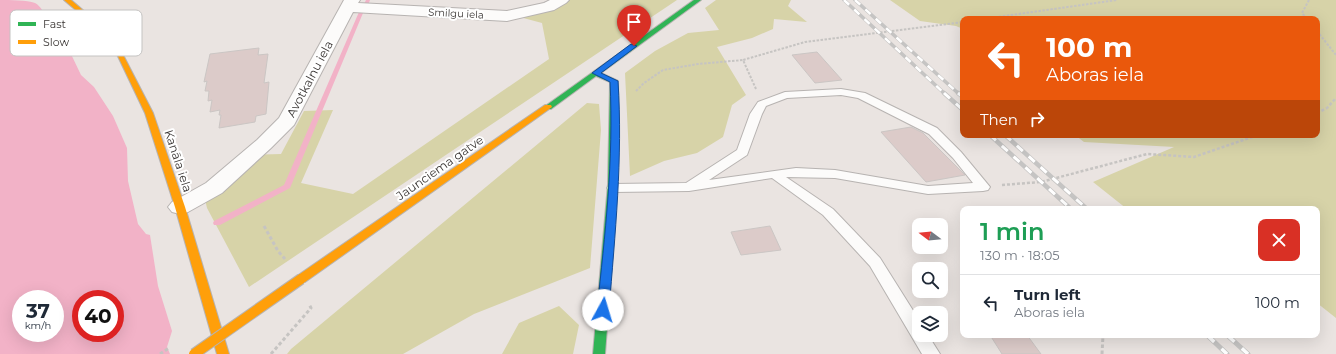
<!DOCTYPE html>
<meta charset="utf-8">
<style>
body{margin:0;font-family:Montserrat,sans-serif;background:#f2f2f3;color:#1f2937;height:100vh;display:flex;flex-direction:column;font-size:15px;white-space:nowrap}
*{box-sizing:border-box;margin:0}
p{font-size:13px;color:#747a83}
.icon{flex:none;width:22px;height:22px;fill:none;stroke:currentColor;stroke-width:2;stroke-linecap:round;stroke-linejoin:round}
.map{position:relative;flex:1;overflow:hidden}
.panel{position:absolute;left:960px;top:206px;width:360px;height:132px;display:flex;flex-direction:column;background:#fff;border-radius:8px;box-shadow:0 4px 16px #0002}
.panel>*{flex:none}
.top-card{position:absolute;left:960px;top:16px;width:360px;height:122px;border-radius:8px;box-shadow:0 4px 16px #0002;background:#ea580c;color:#fff;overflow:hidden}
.needle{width:26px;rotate:286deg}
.buttons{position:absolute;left:912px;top:218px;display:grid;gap:8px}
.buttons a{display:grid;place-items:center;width:36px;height:36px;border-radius:8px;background:#fff;box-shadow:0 4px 16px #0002;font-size:20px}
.speed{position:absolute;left:12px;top:290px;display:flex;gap:8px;font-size:20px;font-weight:700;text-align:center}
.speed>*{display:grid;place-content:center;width:52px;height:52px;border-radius:50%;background:#fff;box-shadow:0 4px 16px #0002;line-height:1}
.speed small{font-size:10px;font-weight:400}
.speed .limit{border:6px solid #d22;background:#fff;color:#111}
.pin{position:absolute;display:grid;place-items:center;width:34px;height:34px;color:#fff;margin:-41px -17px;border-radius:50% 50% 50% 0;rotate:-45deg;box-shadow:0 0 4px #0007}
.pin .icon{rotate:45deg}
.me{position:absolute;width:44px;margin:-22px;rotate:6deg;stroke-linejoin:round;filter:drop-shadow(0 0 3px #0008)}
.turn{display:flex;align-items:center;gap:14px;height:84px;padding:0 20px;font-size:18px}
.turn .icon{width:52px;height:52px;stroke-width:2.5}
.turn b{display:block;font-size:28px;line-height:34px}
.then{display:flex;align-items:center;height:38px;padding:0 20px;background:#0003;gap:8px;font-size:15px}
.round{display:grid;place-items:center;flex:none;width:42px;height:42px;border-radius:8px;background:#f2f2f3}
.overview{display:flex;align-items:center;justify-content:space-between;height:68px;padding:0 20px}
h1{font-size:24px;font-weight:600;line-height:30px;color:#1e9e55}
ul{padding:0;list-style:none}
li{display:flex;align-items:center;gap:12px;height:56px;padding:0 20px;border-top:1px solid #e0e1e3}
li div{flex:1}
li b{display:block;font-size:15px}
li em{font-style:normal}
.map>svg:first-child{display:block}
</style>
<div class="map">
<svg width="1336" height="354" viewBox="0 0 1336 354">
<rect width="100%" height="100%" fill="#eae4e1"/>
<!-- green -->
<path fill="#d7d3a8" d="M 566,0 L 677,0 L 249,287 L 207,208 L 202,187 L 246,155 L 281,154 L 304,111 L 333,110 L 301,183 L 353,194 L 549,59 L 542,23 L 512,15 Z
M 716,0 L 791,0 L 788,6 L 807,22 L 774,19 L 773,29 L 752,38 L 717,47 L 746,95 L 732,105 L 723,137 L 697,153 L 664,161 L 630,176 L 625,73 L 655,51 L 688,33 L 719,30 L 705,8 Z
M 890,0 L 1336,0 L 1336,318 L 1317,303 L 1317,209 L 1127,209 L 1093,182 L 1174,147 L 1084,142 L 1075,135 L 1317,135 L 1317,19 L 963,19 L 963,29 L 956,26 L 920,21 Z
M 587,103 L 599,104 L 601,130 L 590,268 L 474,314 L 403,354 L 287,354 L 291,349 Z
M 559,306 L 579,325 L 573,354 L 502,354 L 519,323 Z"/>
<!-- water -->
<path fill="#f2b2c7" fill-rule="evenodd" d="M 0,0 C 10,0 27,0 35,3 C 41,6 43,13 49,17 L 48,22 L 59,29 L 81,75 L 94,87 L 113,116 L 127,148 L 128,181 L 138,224 L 146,234 L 150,235 L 158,286 L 172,331 L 167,347 L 170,354 L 0,354 ZM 21,299 L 55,299 L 55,333 L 21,333 ZM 81,299 L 115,299 L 115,333 L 81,333 Z"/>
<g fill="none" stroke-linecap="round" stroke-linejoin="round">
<!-- stream -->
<path fill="#f2b2c7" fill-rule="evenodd" d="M 366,0 L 370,0 L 368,5 L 366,5 L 364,4 Z
M 359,12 L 363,13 L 290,188 L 220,225 L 214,225 L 213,223 L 214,221 L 284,185 Z"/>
</g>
<!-- building -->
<path fill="#dccbc9" stroke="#cbc6c4" d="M 259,48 L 258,55 L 268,54 L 264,83 L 269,82 L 266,114 L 256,116 L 255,122 L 219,128 L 221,115 L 219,115 L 220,110 L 210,112 L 212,100 L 208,101 L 209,91 L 205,91 L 207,81 L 204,82 L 210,54 Z
M 817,52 L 842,80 L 815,83 L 792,55 Z
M 911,127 L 923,133 L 965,175 L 926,182 L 881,132 Z
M 770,226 L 781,250 L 741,255 L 731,232 Z
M 990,335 L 1027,335 L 1041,354 L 1002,354 Z"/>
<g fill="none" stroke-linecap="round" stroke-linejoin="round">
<defs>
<path id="lane" d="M 841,89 L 865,93 L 937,128 L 961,152 L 990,187 L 988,190 L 983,191 L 928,194 L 835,178 L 786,177 L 833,209 L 880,258 L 919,320 L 919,335 L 928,335 L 940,354 L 922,354 L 870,266 L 823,215 L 772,178 L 689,191 L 614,192 L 609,191 L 607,188 L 609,185 L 614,184 L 686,183 L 737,150 L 750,114 L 758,102 L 785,92 ZM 841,95 L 858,98 L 929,134 L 953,158 L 973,183 L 928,186 L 835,170 L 796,168 L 709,180 L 747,155 L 762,114 L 766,106 L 787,98 Z"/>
<path id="street" d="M 344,0 L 360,0 L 358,3 L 507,11 L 544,3 L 550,0 L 569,0 L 566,3 L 554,10 L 507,21 L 353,12 L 294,125 L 271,148 L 222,193 L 188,212 L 180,214 L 172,212 L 168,207 L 172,202 L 206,183 L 257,140 L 279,118 Z"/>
<path id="fast" d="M 694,0 L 701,0 L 601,73 L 618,81 C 620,172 612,263 605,354 L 593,354 L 608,184 L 610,82 L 596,76 L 551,109 L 545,109 L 544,107 Z"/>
<path id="slow" d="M 64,0 L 71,0 L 106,30 L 120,49 L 153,113 L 185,207 L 229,354 L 217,354 L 175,207 L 145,113 L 115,50 L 102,32 Z
M 545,105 L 551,105 L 552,107 L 305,282 L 297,282 L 296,279 L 297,276 Z"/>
</defs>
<!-- lane casing -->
<use href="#lane" stroke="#b7b3b1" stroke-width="2"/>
<!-- street casing -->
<use href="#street" stroke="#b7b3b1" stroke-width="2"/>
<!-- fast casing -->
<use href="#fast" stroke="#b7b3b1" stroke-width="2"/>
<!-- slow casing -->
<use href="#slow" stroke="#b7b3b1" stroke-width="2"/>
<!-- path-far2 -->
<path stroke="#c6c4c2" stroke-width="2" stroke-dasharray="2.5 1.5" stroke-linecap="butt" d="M 983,19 L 1117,0
M 1307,19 L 1302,13 L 1309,0
M 1317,31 L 1336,55
M 756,89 L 743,60 L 805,42 L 963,22
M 636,91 L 644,83 L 663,70 L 698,64 L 743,60"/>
<!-- path-far1 -->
<path stroke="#c6c4c2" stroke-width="2.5" stroke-dasharray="3 2" stroke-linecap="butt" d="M 1317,113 L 1327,108 L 1336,98
M 1002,185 L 1041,182 L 1147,154 L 1194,157 L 1258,135"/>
<!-- path -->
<path stroke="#c6c4c2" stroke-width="3" stroke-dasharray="3.5 2.5" stroke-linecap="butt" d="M 264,226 L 278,251 L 285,259
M 271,354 L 311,308 L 309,304
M 1102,354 L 1103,335"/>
<!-- lane -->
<use href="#lane" fill="#fcfbfa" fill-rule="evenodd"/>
<!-- street -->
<use href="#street" fill="#fcfbfa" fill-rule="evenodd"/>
<!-- fast -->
<use href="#fast" fill="#30b455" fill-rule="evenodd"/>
<!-- slow -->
<use href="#slow" fill="#ff9f0a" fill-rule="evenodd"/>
<defs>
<path id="rail-far2" d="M 844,0 L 945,94
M 855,0 L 959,94"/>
<path id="rail-far1" d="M 944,93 L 963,110
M 958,93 L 963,97
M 990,135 L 1071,209
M 1005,135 L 1087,209"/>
<path id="rail" d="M 1207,335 L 1227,354
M 1227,335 L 1248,354"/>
</defs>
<!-- rail-far2 casing -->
<use href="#rail-far2" stroke="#c5c4c3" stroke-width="3.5"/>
<!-- rail-far1 casing -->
<use href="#rail-far1" stroke="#c5c4c3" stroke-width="4.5"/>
<!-- rail casing -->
<use href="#rail" stroke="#c5c4c3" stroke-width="5"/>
<!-- rail-far2 -->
<use href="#rail-far2" stroke="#fff" stroke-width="2.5" stroke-dasharray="7" stroke-linecap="butt"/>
<!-- rail-far1 -->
<use href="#rail-far1" stroke="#fff" stroke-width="3" stroke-dasharray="8" stroke-linecap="butt"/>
<!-- rail -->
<use href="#rail" stroke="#fff" stroke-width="3.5" stroke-dasharray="10" stroke-linecap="butt"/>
<defs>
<path id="slow-bridge" d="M 194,354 L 301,279"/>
</defs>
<!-- slow-bridge casing -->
<use href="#slow-bridge" stroke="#b7b3b1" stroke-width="12" stroke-linecap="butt"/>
<!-- path-bridge -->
<path stroke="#c6c4c2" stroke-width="3" stroke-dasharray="3.5 2.5" stroke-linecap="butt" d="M 160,354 L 169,348"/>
<!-- slow-bridge -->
<use href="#slow-bridge" stroke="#ff9f0a" stroke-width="10"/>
</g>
<!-- route -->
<path fill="#1a73e8" stroke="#114b97" d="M 631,44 L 637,46 L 601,73 L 618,81 C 623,158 615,234 609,310 L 607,313 L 603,315 L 599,313 L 597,310 C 605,235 614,159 610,82 L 592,73 Z"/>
<g text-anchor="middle" stroke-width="4" stroke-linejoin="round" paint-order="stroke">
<!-- far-street labels -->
<g font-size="10" fill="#3a3634" stroke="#fff">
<text transform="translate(456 13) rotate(3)" y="4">Smilgu iela</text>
</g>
<!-- street labels -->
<g font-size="12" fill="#3a3634" stroke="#fff">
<text transform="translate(310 79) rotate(-62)" y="4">Avotkalnu iela</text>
<text transform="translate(178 161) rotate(72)" y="4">Kanāla iela</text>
<text transform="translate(440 168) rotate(-35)" y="4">Jaunciema gatve</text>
</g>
</g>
<!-- legend -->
<rect x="10" y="10" width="132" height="46" rx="6" fill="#fff" stroke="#c4c3c2" stroke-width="1"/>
<rect x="18" y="22" width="18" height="4" fill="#30b455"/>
<rect x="18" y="40" width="18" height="4" fill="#ff9f0a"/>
<g font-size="11" fill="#3a3634">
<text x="43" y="28">Fast</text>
<text x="43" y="46">Slow</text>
</g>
</svg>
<div class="buttons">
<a><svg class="needle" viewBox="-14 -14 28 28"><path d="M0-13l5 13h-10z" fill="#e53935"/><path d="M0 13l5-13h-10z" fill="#747a83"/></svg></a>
<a><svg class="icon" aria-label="search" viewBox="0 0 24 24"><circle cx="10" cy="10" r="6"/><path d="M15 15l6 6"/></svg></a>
<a><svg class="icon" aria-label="layers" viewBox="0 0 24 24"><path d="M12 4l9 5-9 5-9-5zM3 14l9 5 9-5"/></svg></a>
</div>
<div class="speed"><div>37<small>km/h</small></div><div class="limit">40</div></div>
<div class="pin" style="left:634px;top:46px;background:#d93025"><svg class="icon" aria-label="arrive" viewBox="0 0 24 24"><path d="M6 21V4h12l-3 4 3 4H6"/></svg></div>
<svg class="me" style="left:603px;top:310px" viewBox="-20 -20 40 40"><circle r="19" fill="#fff"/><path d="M0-13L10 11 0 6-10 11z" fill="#1a73e8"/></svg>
<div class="top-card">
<div class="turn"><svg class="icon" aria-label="left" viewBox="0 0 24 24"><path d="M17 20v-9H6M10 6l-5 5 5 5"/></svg><div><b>100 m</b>Aboras iela</div></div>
<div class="then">Then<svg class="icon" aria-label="right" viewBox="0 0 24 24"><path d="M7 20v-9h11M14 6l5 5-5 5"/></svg></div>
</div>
<section class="panel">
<div class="overview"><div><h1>1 min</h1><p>130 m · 18:05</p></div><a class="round" style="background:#d93025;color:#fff"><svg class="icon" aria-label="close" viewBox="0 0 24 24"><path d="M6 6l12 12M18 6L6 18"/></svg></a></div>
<ul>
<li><svg class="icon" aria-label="left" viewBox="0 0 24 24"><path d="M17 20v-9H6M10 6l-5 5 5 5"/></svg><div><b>Turn left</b><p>Aboras iela</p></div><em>100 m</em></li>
</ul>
</section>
</div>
